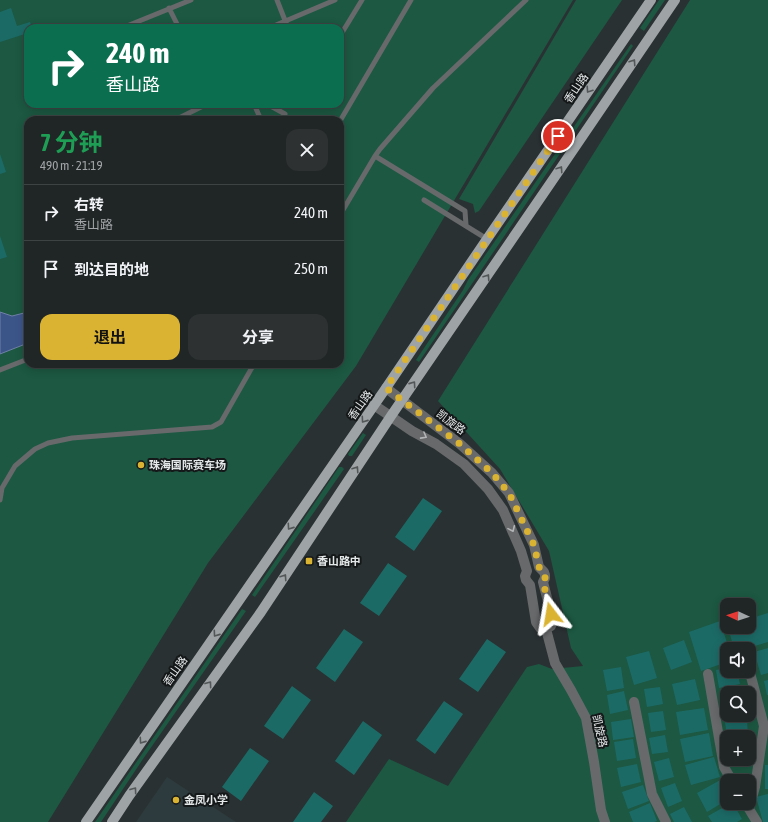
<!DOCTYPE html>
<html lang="zh">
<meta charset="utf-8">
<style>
body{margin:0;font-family:"Asap Condensed","Noto Sans SC",sans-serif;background:#2d3132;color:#f1f3f6;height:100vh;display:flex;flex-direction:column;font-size:15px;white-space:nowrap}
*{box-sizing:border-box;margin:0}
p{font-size:13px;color:#a2a5a7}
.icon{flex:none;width:22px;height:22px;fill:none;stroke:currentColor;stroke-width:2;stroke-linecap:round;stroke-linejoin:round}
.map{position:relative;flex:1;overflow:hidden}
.side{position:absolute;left:24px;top:116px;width:320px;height:252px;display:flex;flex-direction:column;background:#202526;border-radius:12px;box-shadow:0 2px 10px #0003,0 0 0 1px #3d4243}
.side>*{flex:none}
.hud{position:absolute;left:24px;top:24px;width:320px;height:84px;border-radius:12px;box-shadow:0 2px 10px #0003,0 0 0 1px #3d4243;background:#0b6e4f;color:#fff;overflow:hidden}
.needle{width:26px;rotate:273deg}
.fabs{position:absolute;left:720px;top:598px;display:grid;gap:8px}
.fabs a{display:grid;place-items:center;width:36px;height:36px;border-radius:8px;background:#202526;box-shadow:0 2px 10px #0003,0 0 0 1px #3d4243;font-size:20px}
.pin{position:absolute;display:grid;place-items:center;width:34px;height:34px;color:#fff;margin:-17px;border:2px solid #fff;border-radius:50%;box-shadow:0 1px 4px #0007}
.me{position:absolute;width:44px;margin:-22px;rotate:346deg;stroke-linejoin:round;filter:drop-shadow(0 0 3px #0008)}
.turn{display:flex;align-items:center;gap:14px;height:84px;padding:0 16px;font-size:18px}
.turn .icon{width:52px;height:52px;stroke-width:2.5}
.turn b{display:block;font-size:28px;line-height:34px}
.round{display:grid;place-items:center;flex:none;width:42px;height:42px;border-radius:12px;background:#2d3132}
.head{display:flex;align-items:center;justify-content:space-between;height:68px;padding:0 16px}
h1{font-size:24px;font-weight:700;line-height:30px;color:#1e9e55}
.primary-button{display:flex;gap:8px;margin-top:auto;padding:8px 16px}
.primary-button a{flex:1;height:46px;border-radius:12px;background:#dbb333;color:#111;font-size:16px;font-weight:700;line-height:46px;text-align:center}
.primary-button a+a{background:#2d3132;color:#f1f3f6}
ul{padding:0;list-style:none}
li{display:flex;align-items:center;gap:12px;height:56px;padding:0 16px;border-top:1px solid #3d4243}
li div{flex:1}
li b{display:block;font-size:15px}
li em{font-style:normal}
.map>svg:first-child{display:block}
</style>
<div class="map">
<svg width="768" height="822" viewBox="0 0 768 822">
<rect width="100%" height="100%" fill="#2a3132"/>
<!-- built -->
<path fill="#2d3b3e" d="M 167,777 L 236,822 L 136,822 Z"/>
<!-- green -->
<path fill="#1c5842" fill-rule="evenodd" d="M 0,0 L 573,0 L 356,366 L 208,563 L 48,822 L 0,822 ZM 28,28 L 340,28 L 340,104 L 28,104 ZM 28,120 L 340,120 L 340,364 L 28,364 Z
M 576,0 L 622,0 L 479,211 L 475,213 L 473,204 L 459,199 Z
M 659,0 L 665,0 L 644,31 L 640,28 Z
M 690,0 L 768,0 L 768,822 L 346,822 L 389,759 L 448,786 L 527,667 L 539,664 L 552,669 L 583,666 L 571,648 L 549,551 L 500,469 L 438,401 ZM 727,605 L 749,605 L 749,627 L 727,627 ZM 727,649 L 749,649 L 749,671 L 727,671 ZM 727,693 L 749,693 L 749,715 L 727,715 ZM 727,737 L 749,737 L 749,759 L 727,759 ZM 727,781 L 749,781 L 749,803 L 727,803 Z
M 631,44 L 633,46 L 419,362 L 416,360 L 463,290 L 468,280 Z
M 363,433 L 366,435 L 352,456 L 349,456 L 348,454 Z
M 339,467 L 342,467 L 344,469 L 255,597 L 252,595 Z
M 242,609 L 246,611 L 143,759 L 101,822 L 95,822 Z"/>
<!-- water -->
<path fill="#3c5589" stroke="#6f81a6" d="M 0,312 L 12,316 L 28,312 L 28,343 L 0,354 Z"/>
<!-- building -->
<path fill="#1c6a66" d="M 11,8 L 17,26 L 30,22 L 32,28 L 28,28 L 28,33 L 0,42 L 0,12 Z
M 0,154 L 6,172 L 0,174 Z
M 0,236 L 7,257 L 0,259 Z
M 423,498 L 442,511 L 414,551 L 395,537 Z
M 388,563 L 407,576 L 379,616 L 360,603 Z
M 768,613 L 768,642 L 744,649 L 734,649 L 728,627 L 749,627 L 749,619 Z
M 720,621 L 729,649 L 727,649 L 727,662 L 701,671 L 689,632 Z
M 344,629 L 363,642 L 335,682 L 316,668 Z
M 487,639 L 506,652 L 478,692 L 459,679 Z
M 684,640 L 692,662 L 671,670 L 663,648 Z
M 768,648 L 768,673 L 761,675 L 754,652 Z
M 649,651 L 657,678 L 634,685 L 626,657 Z
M 621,667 L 624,688 L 607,691 L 603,670 Z
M 727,668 L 727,671 L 737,671 L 740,684 L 719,688 L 716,670 Z
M 695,679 L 700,700 L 677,705 L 672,684 Z
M 768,680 L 768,695 L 767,695 L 764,681 Z
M 292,686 L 311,700 L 283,739 L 264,726 Z
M 660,687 L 663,704 L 647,707 L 644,689 Z
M 740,688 L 741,693 L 727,693 L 727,715 L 739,715 L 739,716 L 725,718 L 720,693 Z
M 624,691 L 628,710 L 610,714 L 607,695 Z
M 444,701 L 463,714 L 435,754 L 416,740 Z
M 704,708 L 708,730 L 680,735 L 676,712 Z
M 663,711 L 666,730 L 651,732 L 648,713 Z
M 631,719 L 634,737 L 613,740 L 611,722 Z
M 747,719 L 748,737 L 727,737 L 725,722 Z
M 363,721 L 382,735 L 354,775 L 335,761 Z
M 709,733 L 713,756 L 685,762 L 680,739 Z
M 665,735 L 668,752 L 652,754 L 649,738 Z
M 633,739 L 636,758 L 617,761 L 614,742 Z
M 250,748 L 269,761 L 241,801 L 222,787 Z
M 714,757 L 720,777 L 691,785 L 685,765 Z
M 669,758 L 674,777 L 659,781 L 654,762 Z
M 730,759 L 749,759 L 750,766 L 730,767 Z
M 637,764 L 641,782 L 621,787 L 617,768 Z
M 765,765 L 768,765 L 768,789 L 765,789 Z
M 722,779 L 727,788 L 727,800 L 707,812 L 697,793 Z
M 675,783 L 682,801 L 668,807 L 661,788 Z
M 643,785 L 649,801 L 628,809 L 622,792 Z
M 314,792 L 333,806 L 321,822 L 293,822 Z
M 768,794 L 768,822 L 763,822 L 756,797 Z
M 650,803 L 657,821 L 654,822 L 633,822 L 629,812 Z
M 731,803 L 733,803 L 742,819 L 737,822 L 712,822 L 708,816 Z
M 684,807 L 692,822 L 674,822 L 670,814 Z"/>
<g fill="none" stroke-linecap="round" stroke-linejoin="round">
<!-- service -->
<path stroke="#67696b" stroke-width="5" d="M 277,0 L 288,28
M 169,8 L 179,28
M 122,28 L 191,0
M 269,28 L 335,0
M 340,36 L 362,0
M 254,104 L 261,120
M 267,104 L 285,114
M 175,120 L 207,104
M 340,121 L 411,0
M 375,156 L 465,211 L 466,225
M 424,200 L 487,239
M 340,215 L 375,156 L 380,149 L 433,88 L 526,0
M 0,370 L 28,359
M 0,500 L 2,488 L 15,466 L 35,449 L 48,443 L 72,438 L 212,427 L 221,422 L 254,364"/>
<!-- minor -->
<path stroke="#67696b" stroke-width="10" d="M 374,405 L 412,431 L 436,444 L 464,464 L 488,489 L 503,510 L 521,551 L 527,571 L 525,576 L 526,580 L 530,585 L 536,622 L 541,629 L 546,629 L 551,626 L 553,621 L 543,582 L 545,578 L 545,575 L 544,572 L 539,567 L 534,545 L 509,493 L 492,473 L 460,444 L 386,388
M 546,629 L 555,663 L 571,690 L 586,718 L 594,762 L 601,810 L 605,822
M 749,669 L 764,726 L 755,787 L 749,809 L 757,822
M 708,674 L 724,767 L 732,781
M 634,702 L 652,794 L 666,822"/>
<!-- primary -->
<path stroke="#9ea3a6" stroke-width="10" d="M 86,822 L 386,388 L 487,239 L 651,0
M 112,822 L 129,796 L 261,612 L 391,416 L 554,178 L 675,0"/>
</g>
<!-- one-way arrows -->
<defs><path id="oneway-chevron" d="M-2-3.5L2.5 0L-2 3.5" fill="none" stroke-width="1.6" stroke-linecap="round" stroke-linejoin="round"/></defs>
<g stroke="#535758">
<use href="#oneway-chevron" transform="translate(633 62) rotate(-56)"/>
<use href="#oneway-chevron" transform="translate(589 90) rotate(124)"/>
<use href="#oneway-chevron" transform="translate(560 169) rotate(-56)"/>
<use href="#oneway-chevron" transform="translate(487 277) rotate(-56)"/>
<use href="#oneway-chevron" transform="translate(413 384) rotate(-55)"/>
<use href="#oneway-chevron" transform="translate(364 420) rotate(125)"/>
<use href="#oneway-chevron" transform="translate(356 469) rotate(-56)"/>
<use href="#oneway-chevron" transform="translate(290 527) rotate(125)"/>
<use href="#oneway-chevron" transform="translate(284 577) rotate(-56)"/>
<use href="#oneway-chevron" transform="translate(216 634) rotate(125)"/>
<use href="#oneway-chevron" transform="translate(209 684) rotate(-54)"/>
<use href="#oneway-chevron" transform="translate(142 741) rotate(125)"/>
<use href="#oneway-chevron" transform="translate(134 790) rotate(-54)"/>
</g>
<g stroke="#b3b5b7">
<use href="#oneway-chevron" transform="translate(424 436) rotate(29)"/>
<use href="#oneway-chevron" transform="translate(512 529) rotate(66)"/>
</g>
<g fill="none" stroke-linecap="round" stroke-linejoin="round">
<!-- route -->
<path stroke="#dbb333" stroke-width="7" stroke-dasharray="0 12.6" d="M 551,614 L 543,582 L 545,578 L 545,575 L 544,572 L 539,567 L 534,545 L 509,493 L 492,473 L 460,444 L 386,388 L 558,136"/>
</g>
<!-- markers -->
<g fill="#dbb333" stroke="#151819" stroke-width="1.5">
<circle cx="141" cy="465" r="4"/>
<rect x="305" y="557" width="8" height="8" rx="2"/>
<circle cx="176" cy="800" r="4"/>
</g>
<g text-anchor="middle" stroke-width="4" stroke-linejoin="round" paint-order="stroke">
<!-- street labels -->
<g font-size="11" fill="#e5e8e9" stroke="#151819">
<text transform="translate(576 88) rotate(-56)" y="4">香山路</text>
<text transform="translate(360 405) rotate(-55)" y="4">香山路</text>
<text transform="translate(451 422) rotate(37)" y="4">凯旋路</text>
<text transform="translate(175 671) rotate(-55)" y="4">香山路</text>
<text transform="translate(600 731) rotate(77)" y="4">凯旋路</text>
</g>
<!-- poi labels -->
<g font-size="11" font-weight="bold" fill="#e5e8e9" stroke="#151819" text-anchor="start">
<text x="149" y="469">珠海国际赛车场</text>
<text x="317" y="565">香山路中</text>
<text x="184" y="804">金凤小学</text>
</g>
</g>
</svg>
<div class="fabs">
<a><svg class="needle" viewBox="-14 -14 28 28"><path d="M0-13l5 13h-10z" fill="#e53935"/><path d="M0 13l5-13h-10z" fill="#a2a5a7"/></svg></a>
<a><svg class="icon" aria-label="sound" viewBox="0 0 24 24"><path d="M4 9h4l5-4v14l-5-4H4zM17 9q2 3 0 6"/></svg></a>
<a><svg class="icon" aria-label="search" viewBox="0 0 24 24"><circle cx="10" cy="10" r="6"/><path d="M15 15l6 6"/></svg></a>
<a>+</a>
<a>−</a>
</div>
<div class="pin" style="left:558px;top:136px;background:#d93025"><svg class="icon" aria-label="arrive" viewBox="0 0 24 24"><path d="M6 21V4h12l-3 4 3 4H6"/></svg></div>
<svg class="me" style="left:551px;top:614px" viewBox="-20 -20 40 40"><path d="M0-17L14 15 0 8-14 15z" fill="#dbb333" stroke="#fff" stroke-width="4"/></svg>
<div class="hud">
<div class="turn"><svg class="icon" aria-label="right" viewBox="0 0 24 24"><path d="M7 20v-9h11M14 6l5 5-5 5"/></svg><div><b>240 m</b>香山路</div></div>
</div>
<section class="side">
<div class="head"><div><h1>7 分钟</h1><p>490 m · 21:19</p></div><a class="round"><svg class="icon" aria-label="close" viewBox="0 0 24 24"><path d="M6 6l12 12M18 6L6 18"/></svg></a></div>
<ul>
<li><svg class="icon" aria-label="right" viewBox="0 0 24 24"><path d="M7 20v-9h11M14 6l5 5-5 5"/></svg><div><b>右转</b><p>香山路</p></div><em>240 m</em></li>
<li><svg class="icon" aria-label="arrive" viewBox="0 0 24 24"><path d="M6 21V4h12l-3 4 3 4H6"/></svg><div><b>到达目的地</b></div><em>250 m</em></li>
</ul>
<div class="primary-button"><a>退出</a><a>分享</a></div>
</section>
</div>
